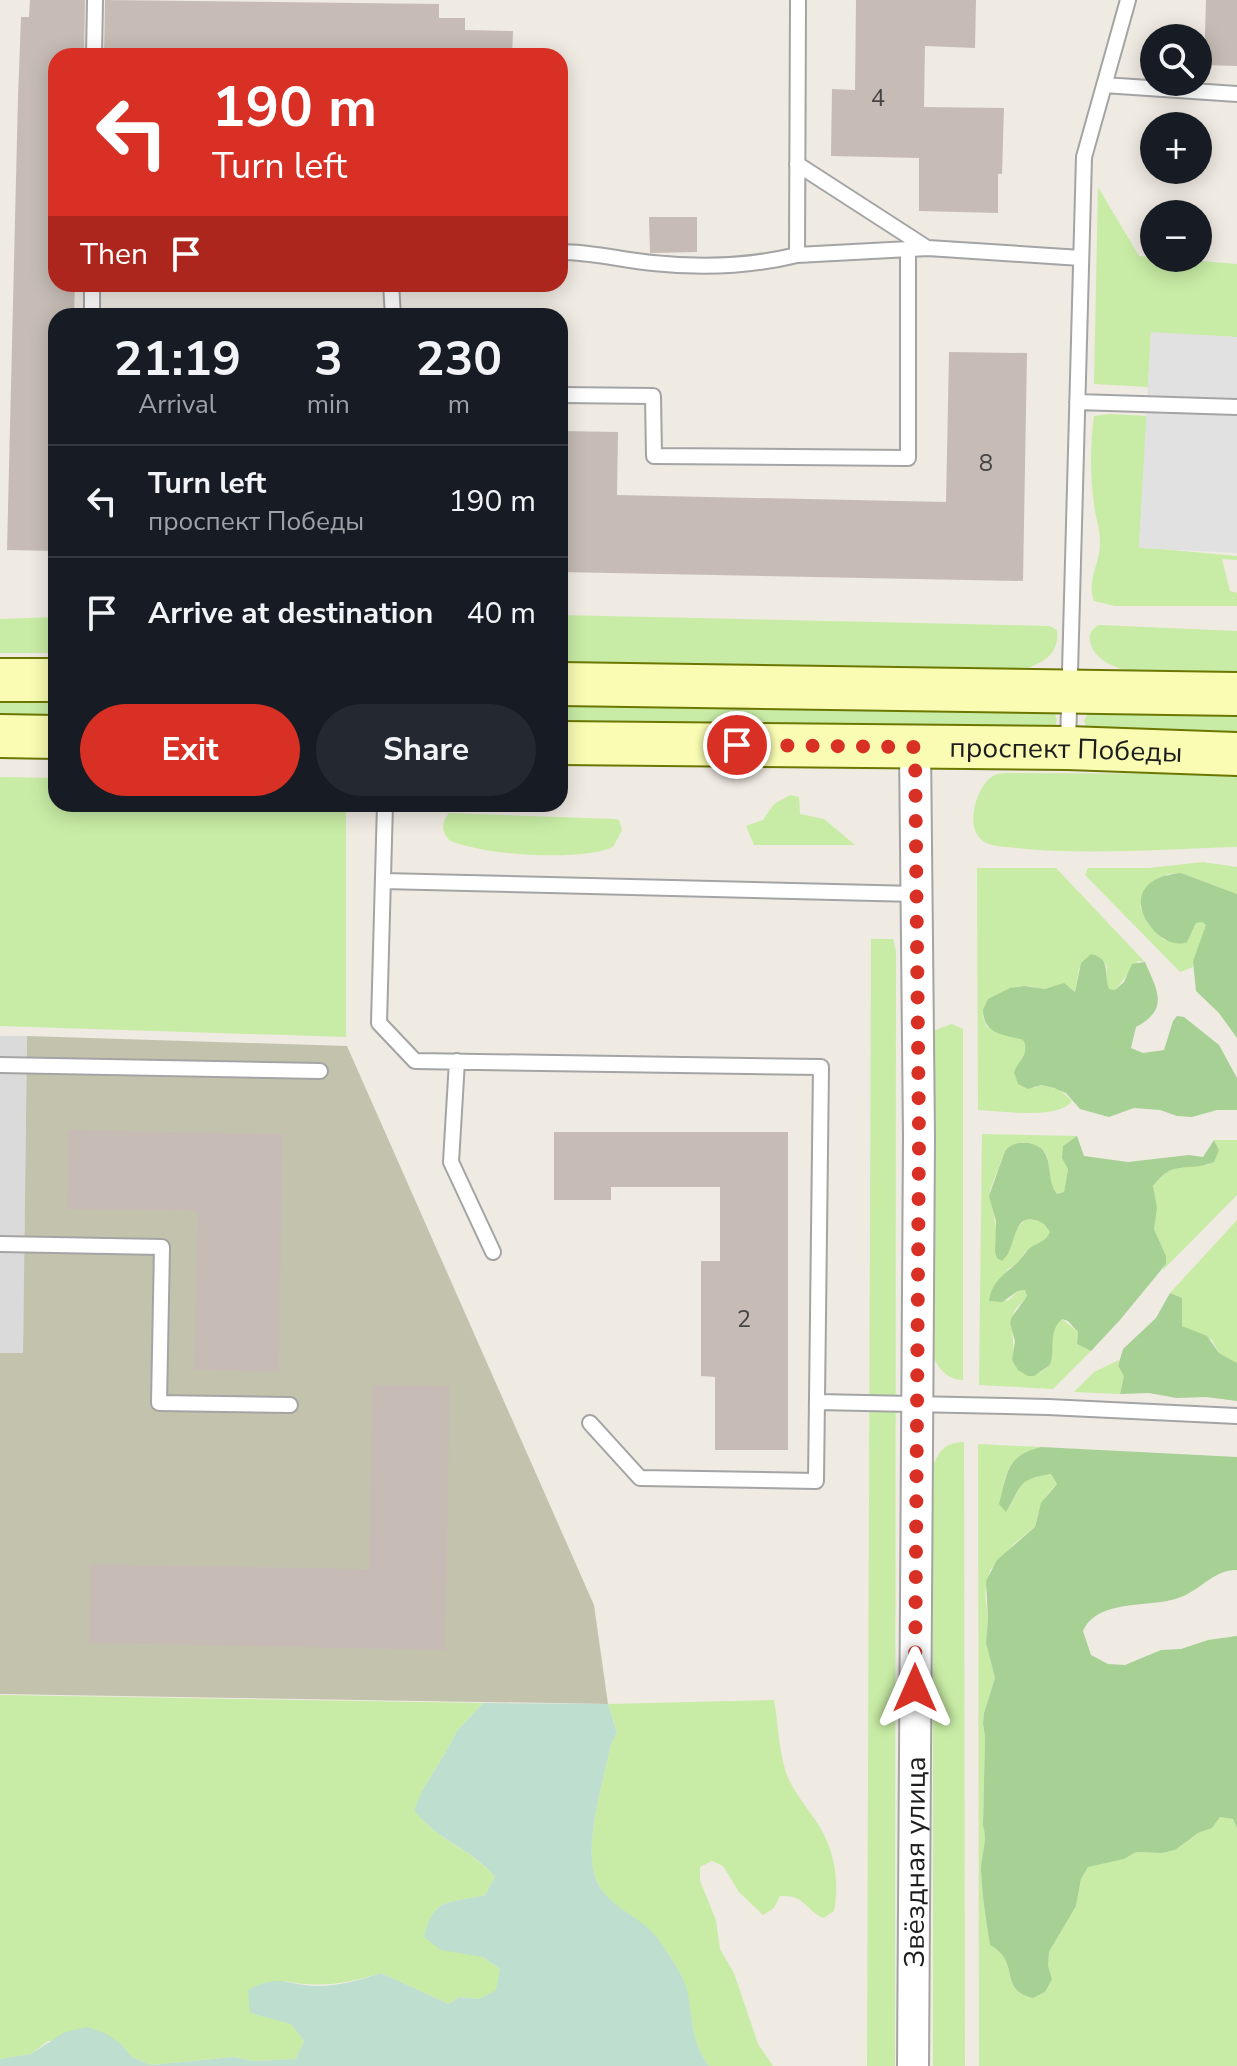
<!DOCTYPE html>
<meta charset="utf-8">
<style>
body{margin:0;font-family:"Nunito Sans",sans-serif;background:#242831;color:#f1f3f6;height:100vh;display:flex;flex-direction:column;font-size:30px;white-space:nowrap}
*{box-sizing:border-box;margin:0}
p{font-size:26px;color:#9ea1a6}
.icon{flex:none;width:44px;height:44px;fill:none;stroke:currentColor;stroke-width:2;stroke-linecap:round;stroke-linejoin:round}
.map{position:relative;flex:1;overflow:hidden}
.panel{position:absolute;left:48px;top:308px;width:520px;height:504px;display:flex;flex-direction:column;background:#171b24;border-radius:24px;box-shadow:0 4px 20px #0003}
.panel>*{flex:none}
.hud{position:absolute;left:48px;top:48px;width:520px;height:244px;border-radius:24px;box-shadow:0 4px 20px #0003;background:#d93025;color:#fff;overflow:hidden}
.controls{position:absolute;left:1140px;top:24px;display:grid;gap:16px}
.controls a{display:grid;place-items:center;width:72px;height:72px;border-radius:50%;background:#171b24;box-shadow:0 4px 20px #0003;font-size:40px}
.pin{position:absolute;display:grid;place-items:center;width:68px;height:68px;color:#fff;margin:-34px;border:4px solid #fff;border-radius:50%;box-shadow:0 2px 8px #0007}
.me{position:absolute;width:88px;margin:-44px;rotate:0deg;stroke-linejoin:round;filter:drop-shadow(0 0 6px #0008)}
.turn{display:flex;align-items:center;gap:28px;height:168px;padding:0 32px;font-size:36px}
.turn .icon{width:104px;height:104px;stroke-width:2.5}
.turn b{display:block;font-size:56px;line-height:68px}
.then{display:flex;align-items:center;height:76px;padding:0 32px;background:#0003;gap:16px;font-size:30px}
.eta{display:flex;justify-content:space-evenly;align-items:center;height:136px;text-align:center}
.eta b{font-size:48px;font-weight:700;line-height:56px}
.action{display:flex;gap:16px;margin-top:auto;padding:16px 32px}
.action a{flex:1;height:92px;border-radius:48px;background:#d93025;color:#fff;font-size:32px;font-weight:700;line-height:92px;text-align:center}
.action a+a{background:#242831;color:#f1f3f6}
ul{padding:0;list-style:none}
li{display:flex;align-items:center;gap:24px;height:112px;padding:0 32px;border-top:2px solid #363941}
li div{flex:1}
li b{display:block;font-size:30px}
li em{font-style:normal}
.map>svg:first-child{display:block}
</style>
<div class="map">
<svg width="1237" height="2066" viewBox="0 0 1237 2066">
<rect width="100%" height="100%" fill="#efeae2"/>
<!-- residential -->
<path fill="#dbdada" d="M 0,1036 L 27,1036 L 23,1354 L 0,1353 Z"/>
<!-- construction -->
<path fill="#c3c3ad" d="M 27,1036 L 347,1046 L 594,1605 L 608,1704 L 0,1694 L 0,1353 L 23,1353 Z"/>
<!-- grass -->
<path fill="#c8eca5" d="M 1098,187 L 1139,256 L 1237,264 L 1237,337 L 1151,333 L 1148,387 L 1094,384 Z
M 1110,414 L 1147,416 L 1139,547 L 1237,556 L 1237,560 L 1222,559 L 1230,591 L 1237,593 L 1237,606 L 1115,606 L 1094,601 C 1086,579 1101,563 1100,541 C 1100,528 1095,516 1094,504 C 1090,476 1090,444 1094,416 Z
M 560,615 L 1050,626 L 1057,630 C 1060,654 1043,663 1023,670 L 560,664 Z
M 56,617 L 56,653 L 0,653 L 0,619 Z
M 1099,625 L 1237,631 L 1237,675 C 1202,674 1105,685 1091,645 C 1088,635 1090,630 1099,625 Z
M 0,696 L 56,696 L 56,717 L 0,717 Z
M 560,703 L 1045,709 L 1055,714 L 1057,720 L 1055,727 L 560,725 Z
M 1089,710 L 1237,713 L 1237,734 L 1087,728 L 1084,721 Z
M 1012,773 L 1237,774 L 1237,847 C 1161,849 1083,856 1007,847 C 1001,847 989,845 983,841 C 965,829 975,792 989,779 C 995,773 1004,773 1012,773 Z
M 0,777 L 56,778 L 56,804 L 346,804 L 346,1037 L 0,1026 Z
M 790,795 L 799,797 L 800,814 L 824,819 L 855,845 L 754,845 L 746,826 L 763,820 L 774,804 Z
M 449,813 L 614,819 L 619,820 L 622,830 L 613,847 C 582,862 479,855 449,840 C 441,830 441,823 449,813 Z
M 1203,862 L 1237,867 L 1237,894 L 1181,873 L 1167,874 L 1140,906 L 1147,923 L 1164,940 L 1187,941 L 1196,923 L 1202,922 L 1207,926 L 1193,961 L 1193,967 L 1180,972 L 1085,875 L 1088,868 L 1149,868 Z
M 977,868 L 1056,868 L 1145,962 L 1138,961 L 1115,990 L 1108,989 L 1106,981 L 1107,966 L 1098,956 L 1079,968 L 1075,992 C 1063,980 1059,987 1046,989 C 1040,989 1033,986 1027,986 C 1004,985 994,998 983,1016 L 987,1027 L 1023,1040 L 1026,1051 L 1020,1061 L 1034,1088 L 1041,1085 L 1060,1090 L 1072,1101 C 1058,1120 1002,1111 978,1110 Z
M 871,939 L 893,939 L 896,952 L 895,2066 L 867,2066 Z
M 952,1024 L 963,1029 L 963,1380 C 947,1380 937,1367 932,1353 L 935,1030 Z
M 982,1134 L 1077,1136 L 1063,1146 L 1068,1169 L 1064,1192 L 1057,1194 C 1039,1170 1064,1149 1022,1142 L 1005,1151 L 990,1190 L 996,1229 L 995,1252 L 1025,1220 C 1036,1218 1045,1223 1050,1232 L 1048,1238 L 1025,1252 L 1019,1262 L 1008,1269 L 990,1295 L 1008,1301 L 1018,1291 L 1025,1290 L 1027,1296 C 1024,1301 1016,1307 1014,1312 C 1009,1327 1016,1344 1012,1360 L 1040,1373 L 1050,1365 C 1053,1348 1048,1331 1062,1319 L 1078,1332 L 1077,1344 L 1091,1351 L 1053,1389 L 979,1385 Z
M 1214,1140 L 1237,1140 L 1237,1195 L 1163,1270 L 1166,1256 L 1154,1229 L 1156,1208 L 1153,1186 C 1168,1166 1184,1165 1208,1165 L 1219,1150 Z
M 1237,1220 L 1237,1363 L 1219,1353 L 1212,1340 L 1182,1326 L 1182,1298 L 1170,1293 Z
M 1119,1360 L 1118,1366 L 1124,1376 L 1120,1394 L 1074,1392 L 1094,1372 Z
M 964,1442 L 965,2066 L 933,2066 L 933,1465 C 941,1448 946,1443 964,1442 Z
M 978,1444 L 1041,1447 C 1007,1455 999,1479 1006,1512 C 1025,1486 1012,1480 1051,1474 L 1057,1484 C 1044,1496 1038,1510 1035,1527 L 1015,1543 L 990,1570 L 985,1594 L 988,1619 L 986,1643 L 995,1678 L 984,1713 L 983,1724 L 985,1736 L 983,1826 C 988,1842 981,1854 981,1870 C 982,1896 986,1919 990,1945 C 1022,1963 997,1989 1033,1998 L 1045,1992 L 1049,1952 L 1076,1906 L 1081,1879 L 1088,1866 L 1124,1859 L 1136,1852 L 1162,1853 L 1175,1850 L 1198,1833 L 1212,1828 L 1220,1817 L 1233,1819 L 1237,1828 L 1237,2066 L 979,2066 Z
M 0,1695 L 483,1703 L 457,1731 L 447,1750 L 423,1789 L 415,1810 C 439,1843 471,1848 495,1877 L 485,1895 C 449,1904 434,1896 424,1937 L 483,1957 L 500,1969 L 497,1990 L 479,1999 L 459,1997 L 449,2004 L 381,1973 C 348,1984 318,1988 284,1981 L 273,2017 L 291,2024 L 304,2041 L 296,2059 L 253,2061 L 234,2057 L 151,2065 L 132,2057 L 121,2044 L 48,2041 L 31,2054 L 0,2059 Z
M 774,1700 C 779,1726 778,1755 789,1780 C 796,1794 807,1808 816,1821 C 834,1847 840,1880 834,1911 L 823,1918 C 804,1909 806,1895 780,1896 L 774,1908 L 763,1915 L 739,1892 L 723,1866 L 712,1861 L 700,1867 L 700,1881 L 716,1920 L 720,1949 L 734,1973 L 758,2044 L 773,2066 L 709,2066 C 684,2032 696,2003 680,1973 C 675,1964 663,1945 656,1938 C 639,1921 614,1909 601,1889 C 578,1856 604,1781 611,1744 L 617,1733 L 608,1704 Z"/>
<!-- forest -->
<path fill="#a7d094" d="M 1181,873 L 1237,894 L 1237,1038 L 1219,1013 L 1196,991 L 1193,961 L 1206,925 L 1202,922 L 1196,923 L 1187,942 C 1156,955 1104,880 1181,873 Z
M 1091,954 C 1112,959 1103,973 1109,989 L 1115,990 L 1124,982 L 1132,964 L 1145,962 C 1157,990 1170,1009 1136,1027 L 1131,1048 L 1143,1053 L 1164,1050 L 1173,1021 L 1177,1016 L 1184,1017 L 1219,1045 L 1237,1078 L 1237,1110 L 1217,1110 L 1192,1117 L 1177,1116 L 1160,1110 L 1134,1108 L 1109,1117 L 1080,1109 L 1066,1093 L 1054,1088 L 1041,1085 L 1028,1089 L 1018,1084 L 1014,1072 C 1019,1060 1030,1054 1023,1040 C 1003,1034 984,1035 983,1010 L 988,999 L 1010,988 L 1024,986 L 1045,989 L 1064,983 L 1075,992 L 1081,963 Z
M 1077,1136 L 1084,1156 L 1128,1162 L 1189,1155 L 1203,1157 L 1214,1140 L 1219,1150 L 1214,1162 C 1187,1173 1174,1158 1153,1186 L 1157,1208 L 1154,1229 L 1166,1256 L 1166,1264 L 1120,1320 L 1091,1351 L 1077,1344 L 1078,1332 L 1068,1321 L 1062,1319 C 1047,1333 1056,1348 1050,1365 L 1034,1376 L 1028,1376 L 1018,1370 L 1012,1360 L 1015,1341 L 1010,1323 L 1012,1317 L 1027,1296 L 1025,1290 L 1018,1291 L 1002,1302 L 989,1301 C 991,1283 1004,1274 1016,1264 C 1022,1259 1024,1253 1030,1248 C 1038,1242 1046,1242 1050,1232 C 1046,1226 1043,1222 1035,1220 C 1011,1214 1017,1250 1002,1261 L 997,1258 L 995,1252 L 996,1221 L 989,1196 L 1005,1151 C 1012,1143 1019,1142 1028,1143 C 1058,1148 1043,1176 1057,1194 L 1064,1192 L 1068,1169 L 1062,1158 L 1063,1146 Z
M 1170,1293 L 1182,1298 L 1182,1326 L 1207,1336 L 1219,1353 L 1237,1363 L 1237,1401 L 1206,1397 L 1177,1398 L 1149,1393 L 1120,1394 L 1124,1376 L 1118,1366 L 1123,1349 L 1156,1318 Z
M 1041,1447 L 1237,1457 L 1237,1570 C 1213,1570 1202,1589 1181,1597 C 1152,1609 1099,1597 1083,1631 L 1091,1655 L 1108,1664 L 1125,1665 L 1161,1650 L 1181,1649 L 1208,1640 L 1237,1636 L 1237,1828 L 1233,1819 L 1220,1817 L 1212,1828 L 1198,1833 L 1175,1850 L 1162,1853 L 1136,1852 L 1124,1859 L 1088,1867 L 1081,1879 L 1076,1906 L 1049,1952 L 1048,1966 L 1052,1979 L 1045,1992 L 1033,1998 C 997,1989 1022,1963 990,1945 C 986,1919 982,1896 981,1870 C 981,1854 988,1842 983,1826 L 985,1736 L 983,1724 L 984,1713 L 995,1678 L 986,1643 L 988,1619 L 986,1581 L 997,1560 L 1035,1527 L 1041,1503 L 1057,1484 L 1051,1474 C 1016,1479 1022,1487 1006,1512 L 999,1504 C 1008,1473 1005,1456 1041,1447 Z"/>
<!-- wetland -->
<path fill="#bedecf" d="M 483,1703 L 608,1704 L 617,1733 L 611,1744 C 604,1781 578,1856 601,1889 C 613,1906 633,1915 648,1928 C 658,1936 674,1962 680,1973 C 697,2003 684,2032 709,2066 L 0,2066 L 0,2059 L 31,2054 L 65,2032 L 87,2027 L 105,2033 L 121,2044 L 132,2057 L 151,2065 L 234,2057 L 253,2061 L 296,2059 L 304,2041 L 291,2024 L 250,2013 L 248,1990 C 279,1973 285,1985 317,1986 C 339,1986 361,1980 381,1973 L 449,2004 L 459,1997 L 479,1999 L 496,1990 L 500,1969 L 483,1957 L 441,1950 L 424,1937 C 434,1896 449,1904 485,1895 L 495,1877 C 471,1848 439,1842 414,1810 L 423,1789 L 447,1750 L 457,1731 Z"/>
<!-- parking -->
<path fill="#e1e1e1" d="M 1151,332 L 1237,337 L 1237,553 L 1139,548 Z"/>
<!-- building -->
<path fill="#c6bcb5" d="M 30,0 L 85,0 L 84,56 L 56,56 L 56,284 L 75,284 L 74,316 L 56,316 L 56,551 L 7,550 L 18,97 L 21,17 L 29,17 Z
M 105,0 L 439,4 L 439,18 L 465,18 L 465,30 L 513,31 L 512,56 L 104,56 Z
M 856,0 L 976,0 L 975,48 L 925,46 L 924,107 L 1004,108 L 1002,174 L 998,174 L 998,213 L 919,211 L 919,158 L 831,156 L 832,89 L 855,90 Z
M 1206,0 L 1237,0 L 1237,66 L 1204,65 Z
M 649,217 L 697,217 L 697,252 L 650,253 Z
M 949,352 L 1027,353 L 1023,581 L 560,572 L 560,431 L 618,432 L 617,495 L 946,502 Z
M 68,1130 L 283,1134 L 279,1372 L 194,1370 L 197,1211 L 67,1209 Z
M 554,1132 L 788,1132 L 788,1450 L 715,1450 L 715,1377 L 701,1376 L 701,1261 L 720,1261 L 720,1187 L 611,1187 L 611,1200 L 554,1200 Z
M 372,1385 L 450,1386 L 445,1650 L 89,1643 L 90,1564 L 369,1569 Z"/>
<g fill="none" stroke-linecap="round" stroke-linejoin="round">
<defs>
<path id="lane" d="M 798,0 L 797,255 L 928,248 L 1081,258
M 94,56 L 95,0
M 1104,85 L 1237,94
M 797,164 L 927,248
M 560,252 C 592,252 622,260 653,263 C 700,268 752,266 797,255
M 391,284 L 393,316
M 92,316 L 92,284
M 560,395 L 653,396 L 654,456 L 908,458 L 908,250
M 1077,402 L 1237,407
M 1068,745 L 1084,157 L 1128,0
M 385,804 L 379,1023 L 415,1061 L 821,1067 L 816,1481 L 640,1478 L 590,1423
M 383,881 L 916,894
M 457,1061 L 451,1162 L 493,1252
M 0,1065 L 320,1071
M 0,1244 L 162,1247 L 159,1403 L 290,1405
M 817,1402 L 1048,1407 L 1237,1416"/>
<g id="street">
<path id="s1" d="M 913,2066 L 919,1137 L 915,747"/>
</g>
<g id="secondary">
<path d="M 0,680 L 56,680"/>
<path d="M 560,684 L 1237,694"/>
<path d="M 0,736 L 56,737"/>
<path id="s2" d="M 560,743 L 1068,748 L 1237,754"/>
</g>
</defs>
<!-- lane casing -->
<use href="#lane" stroke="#a4a4a4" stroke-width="18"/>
<!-- street casing -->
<use href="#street" stroke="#a4a4a4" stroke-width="34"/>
<!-- secondary casing -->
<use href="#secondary" stroke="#6c7700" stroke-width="46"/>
<!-- lane -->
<use href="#lane" stroke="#fff" stroke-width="14"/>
<!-- street -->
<use href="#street" stroke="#fff" stroke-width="30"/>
<!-- secondary -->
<use href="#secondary" stroke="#f9fcb2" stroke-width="42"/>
</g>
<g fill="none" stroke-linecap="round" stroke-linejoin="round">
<!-- route -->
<path stroke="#d93025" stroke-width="14" stroke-dasharray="0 25.2" d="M 737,745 L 915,747 L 919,1137 L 915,1688"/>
</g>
<g text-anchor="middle" stroke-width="7" stroke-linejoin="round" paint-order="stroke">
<!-- number labels -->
<g font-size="24" fill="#474543">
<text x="878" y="106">4</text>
<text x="986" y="471">8</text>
<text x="744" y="1327">2</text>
</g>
<!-- street labels -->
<g font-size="28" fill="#1d1d1d" stroke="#fff">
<text dy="10" stroke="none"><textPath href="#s2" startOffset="506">проспект Победы</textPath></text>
<text dy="10" stroke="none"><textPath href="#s1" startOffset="204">Звёздная улица</textPath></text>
</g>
</g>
</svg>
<div class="controls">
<a><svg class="icon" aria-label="search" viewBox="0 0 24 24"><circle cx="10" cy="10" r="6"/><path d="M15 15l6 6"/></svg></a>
<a>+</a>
<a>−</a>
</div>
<div class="pin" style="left:737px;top:745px;background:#d93025"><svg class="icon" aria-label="arrive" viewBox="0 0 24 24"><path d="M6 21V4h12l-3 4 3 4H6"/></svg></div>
<svg class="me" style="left:915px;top:1688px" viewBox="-20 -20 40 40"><path d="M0-17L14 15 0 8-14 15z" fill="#d93025" stroke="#fff" stroke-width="4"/></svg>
<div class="hud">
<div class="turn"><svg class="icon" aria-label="left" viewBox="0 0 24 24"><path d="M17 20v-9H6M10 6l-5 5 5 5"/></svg><div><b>190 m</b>Turn left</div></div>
<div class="then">Then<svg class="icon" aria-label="arrive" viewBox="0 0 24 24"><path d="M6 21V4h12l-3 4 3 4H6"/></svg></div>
</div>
<section class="panel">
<div class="eta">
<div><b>21:19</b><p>Arrival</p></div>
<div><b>3</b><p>min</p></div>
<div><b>230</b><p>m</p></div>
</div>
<ul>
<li><svg class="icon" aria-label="left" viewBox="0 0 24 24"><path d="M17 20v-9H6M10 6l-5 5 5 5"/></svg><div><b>Turn left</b><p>проспект Победы</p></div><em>190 m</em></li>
<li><svg class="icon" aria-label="arrive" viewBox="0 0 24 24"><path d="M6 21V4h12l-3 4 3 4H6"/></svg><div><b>Arrive at destination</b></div><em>40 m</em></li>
</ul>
<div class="action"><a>Exit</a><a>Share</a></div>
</section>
</div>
